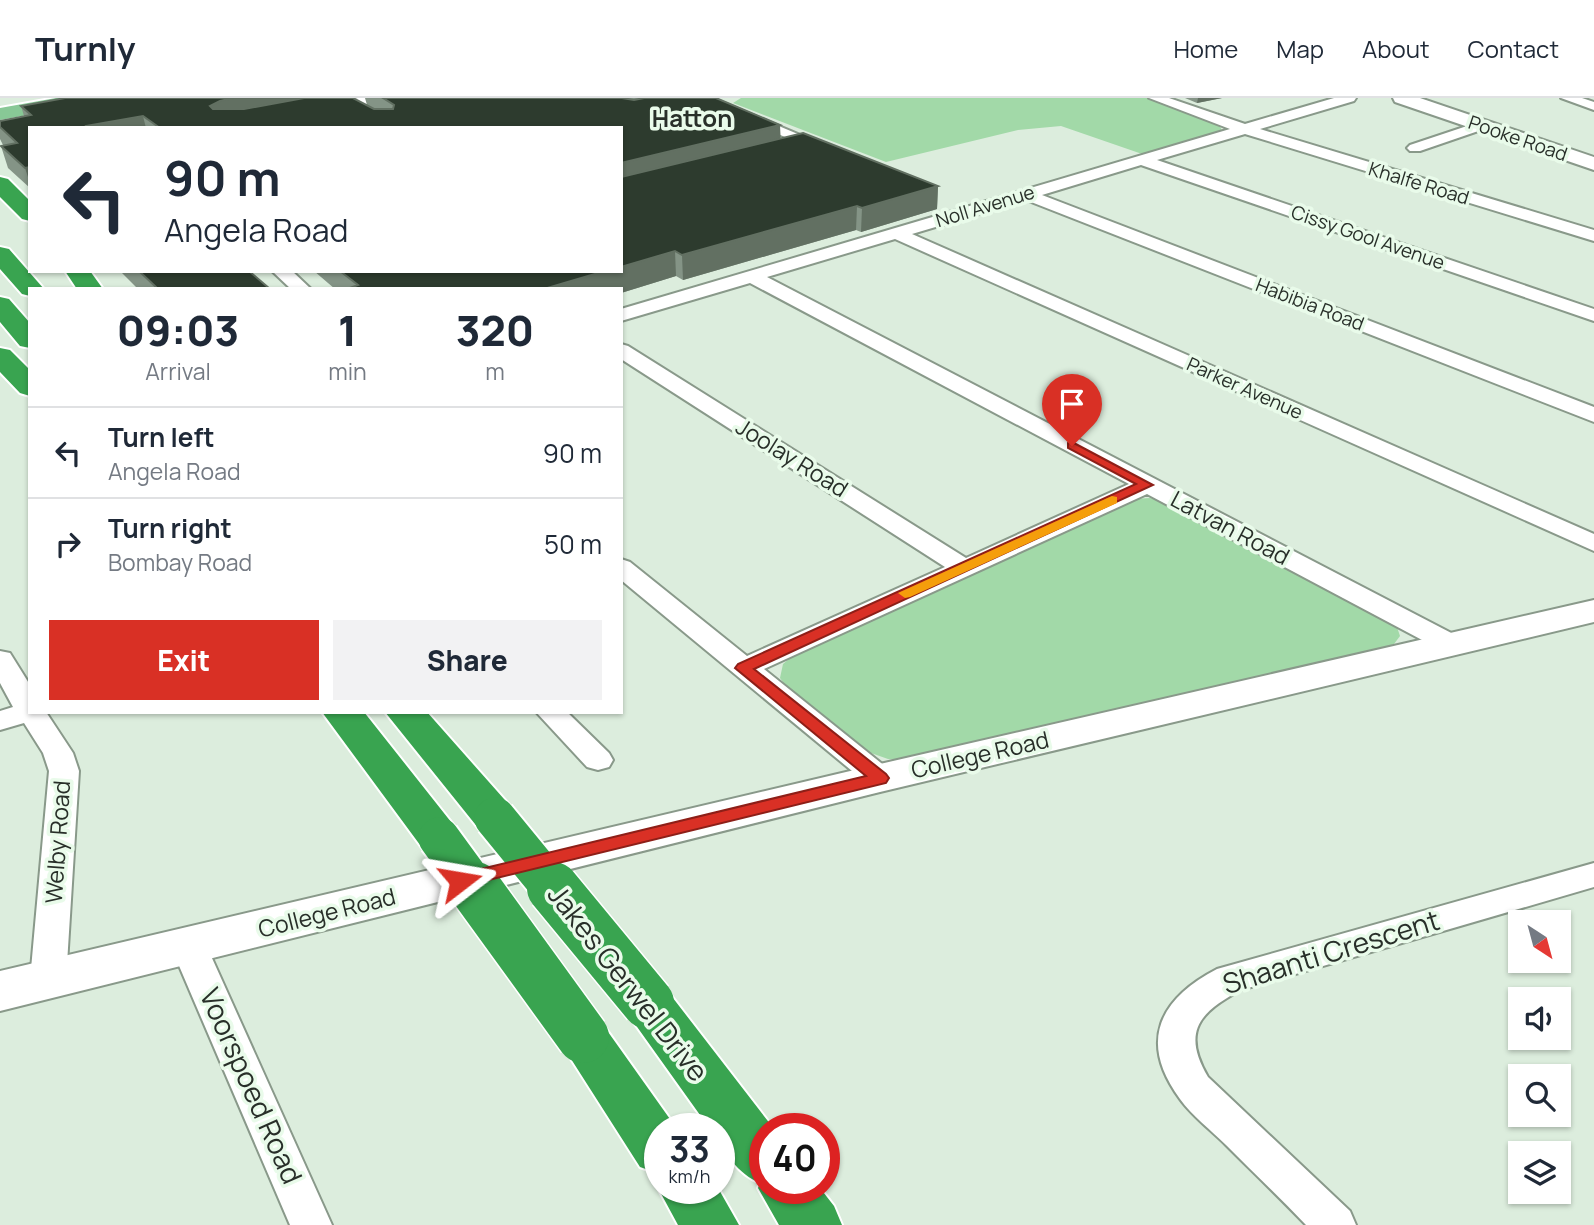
<!DOCTYPE html>
<style>
body{margin:0;font-family:Manrope,sans-serif;background:#f2f2f3;color:#1f2937;height:100vh;display:flex;flex-direction:column;font-size:26px;white-space:nowrap}
*{box-sizing:border-box;margin:0}
p{font-size:23px;color:#747a83}
.icon{flex:none;width:38px;height:38px;fill:none;stroke:currentColor;stroke-width:2;stroke-linecap:round;stroke-linejoin:round}
.map{position:relative;flex:1;overflow:hidden}
.details{position:absolute;left:28px;top:189px;width:595px;height:427px;display:flex;flex-direction:column;background:#fff;border-radius:0px;box-shadow:0 2px 5px #0004}
.details>*{flex:none}
.top-card{position:absolute;left:28px;top:28px;width:595px;height:147px;border-radius:0px;box-shadow:0 2px 5px #0004;background:#fff;color:#1f2937;overflow:hidden}
.needle{width:46px;rotate:144deg}
.controls{position:absolute;left:1508px;top:812px;display:grid;gap:14px}
.controls a{display:grid;place-items:center;width:63px;height:63px;border-radius:0px;background:#fff;box-shadow:0 2px 5px #0004;font-size:35px}
.speed{position:absolute;left:644px;top:1015px;display:flex;gap:14px;font-size:35px;font-weight:700;text-align:center}
.speed>*{display:grid;place-content:center;width:91px;height:91px;border-radius:50%;background:#fff;box-shadow:0 2px 5px #0004;line-height:1}
.speed small{font-size:18px;font-weight:400}
.speed .limit{border:10px solid #d22;background:#fff;color:#111}
.pin{position:absolute;display:grid;place-items:center;width:60px;height:60px;color:#fff;margin:-72px -30px;border-radius:50% 50% 50% 0;rotate:-45deg;box-shadow:0 0 7px #0007}
.pin .icon{rotate:45deg}
.me{position:absolute;width:77px;margin:-38px;rotate:76deg;stroke-linejoin:round;filter:drop-shadow(0 0 5px #0008)}
.turn{display:flex;align-items:center;gap:24px;height:147px;padding:0 21px;font-size:32px}
.turn .icon{width:91px;height:91px;stroke-width:2.5}
.turn b{display:block;font-size:49px;line-height:60px}
.eta{display:flex;justify-content:space-evenly;align-items:center;height:119px;text-align:center}
.eta b{font-size:42px;font-weight:800;line-height:49px}
.button{display:flex;gap:14px;margin-top:auto;padding:14px 21px}
.button a{flex:1;height:80px;border-radius:0px;background:#d93025;color:#fff;font-size:28px;font-weight:800;line-height:80px;text-align:center}
.button a+a{background:#f2f2f3;color:#1f2937}
ul{padding:0;list-style:none}
li{display:flex;align-items:center;gap:21px;height:91px;padding:0 21px;border-top:2px solid #e0e1e3}
li div{flex:1}
li b{display:block;font-size:26px}
li em{font-style:normal}
header{display:flex;align-items:center;gap:42px;box-sizing:border-box;height:98px;padding:0 35px;background:#fff;border-bottom:2px solid #e0e1e3}
header strong{font-size:33px}
nav{display:flex;gap:38px;margin-inline-start:auto;font-size:24px}
.map>svg:first-child{display:block}
</style>
<header>
<strong>Turnly</strong>
<nav><a>Home</a><a>Map</a><a>About</a><a>Contact</a></nav>
</header>
<div class="map">
<svg width="1594" height="1127" viewBox="0 0 1594 1127">
<rect width="100%" height="100%" fill="#dceddd"/>
<!-- green -->
<path fill="#a2d9a8" d="M 741,0 L 1147,0 L 1218,25 L 1223,34 L 1145,57 L 1061,28 L 1018,32 L 886,64 L 733,5 Z
M 1150,400 L 1168,404 L 1389,521 L 1397,529 L 1400,538 L 1394,546 L 1381,551 L 907,662 L 888,661 L 871,655 L 786,588 L 780,580 L 783,566 L 790,560 L 1132,401 Z"/>
<g fill="none" stroke-linecap="round" stroke-linejoin="round">
<defs>
<path id="street" d="M 358,0 L 386,0 L 379,4 L 323,15 L 316,11 L 318,8 Z
M 693,0 L 712,0 L 836,52 L 828,57 L 823,55 Z
M 1149,0 L 1169,0 L 1245,26 L 1334,0 L 1356,0 L 1354,3 L 1260,31 L 1594,132 L 1594,143 L 1245,36 L 1157,62 L 1594,211 L 1594,223 L 1141,67 L 1042,97 L 1594,309 L 1594,324 L 1026,102 L 912,136 L 1594,436 L 1594,453 L 895,141 L 767,179 L 1459,539 L 1463,545 L 1459,551 L 1449,553 L 1439,551 L 1147,396 L 764,571 L 891,673 L 895,680 L 891,687 L 880,690 L 869,687 L 621,482 L 621,461 L 630,464 L 747,558 L 945,469 L 621,261 L 621,246 L 628,248 L 966,460 L 1129,386 L 750,185 L 621,223 L 621,211 L 1230,31 Z
M 1561,0 L 1582,0 L 1594,4 L 1594,12 Z
M 1482,23 L 1489,27 L 1487,30 L 1420,53 L 1410,53 L 1407,50 L 1410,47 Z
M 272,173 L 292,173 L 311,191 L 291,191 Z
M 0,553 L 10,555 L 30,587 L 30,614 L 46,614 L 73,655 L 79,673 L 66,882 L 61,892 L 48,896 L 35,892 L 30,882 L 49,673 L 43,655 L 24,625 L 0,632 L 0,613 L 13,609 L 0,585 Z
M 536,614 L 567,614 L 609,655 L 613,662 L 609,669 L 598,672 L 587,669 Z
M 1594,765 L 1594,789 L 1241,892 C 1200,914 1181,933 1208,979 L 1350,1113 L 1356,1127 L 1306,1127 C 1280,1100 1253,1074 1226,1047 C 1211,1032 1192,1018 1180,1001 C 1138,944 1159,901 1217,871 Z
M 189,836 L 201,840 L 207,849 L 332,1127 L 290,1127 L 171,849 L 177,840 Z"/>
<path id="secondary" d="M 1393,0 L 1420,0 L 1594,59 L 1594,72 L 1395,4 Z
M 1594,502 L 1594,524 L 880,694 L 0,913 L 0,873 L 880,666 Z"/>
<path id="primary" d="M 56,0 L 97,0 L 88,6 L 0,22 L 0,10 Z"/>
<path id="highway" d="M 0,79 L 8,81 L 30,103 L 30,123 L 22,121 L 0,99 Z
M 0,149 L 9,151 L 44,191 L 30,191 L 30,198 L 22,196 L 0,171 Z
M 65,173 L 90,173 L 103,191 L 77,191 Z
M 0,199 L 9,201 L 30,225 L 30,250 L 20,248 L 0,224 Z
M 0,250 L 10,252 L 30,272 L 30,298 L 20,295 L 0,274 Z
M 322,614 L 364,614 L 455,729 L 461,740 L 455,751 L 439,756 L 423,751 Z
M 385,614 L 427,614 L 511,709 L 517,720 L 511,731 L 495,735 L 479,731 Z
M 648,885 L 666,891 L 774,1031 L 765,1031 L 765,1090 L 820,1090 L 834,1108 L 842,1127 L 779,1127 L 758,1090 L 760,1085 C 740,1077 719,1053 719,1031 L 710,1031 L 630,919 L 623,905 L 630,891 Z
M 583,918 L 601,924 L 677,1031 L 660,1031 L 660,1076 L 640,1069 L 557,939 L 565,924 Z
M 660,1085 L 660,1090 L 718,1090 L 739,1127 L 678,1127 L 658,1090 Z"/>
</defs>
<!-- street casing -->
<use href="#street" stroke="#89998a" stroke-width="4"/>
<!-- secondary casing -->
<use href="#secondary" stroke="#89998a" stroke-width="4"/>
<!-- primary casing -->
<use href="#primary" stroke="#fff" stroke-width="4"/>
<!-- highway casing -->
<use href="#highway" stroke="#fff" stroke-width="4"/>
<!-- street -->
<use href="#street" fill="#fff" fill-rule="evenodd"/>
<!-- secondary -->
<use href="#secondary" fill="#fff" fill-rule="evenodd"/>
<!-- primary -->
<use href="#primary" fill="#88c896" fill-rule="evenodd"/>
<!-- highway -->
<use href="#highway" fill="#39a450" fill-rule="evenodd"/>
<defs>
<path id="highway-bridge-far1" d="M 495,720 L 554,792
M 439,740 L 477,792"/>
<path id="highway-bridge" d="M 475,790 L 583,939
M 553,790 L 648,905"/>
</defs>
<!-- highway-bridge-far1 casing -->
<use href="#highway-bridge-far1" stroke="#fff" stroke-width="45" stroke-linecap="butt"/>
<!-- highway-bridge casing -->
<use href="#highway-bridge" stroke="#fff" stroke-width="55" stroke-linecap="butt"/>
<!-- highway-bridge-far1 -->
<use href="#highway-bridge-far1" stroke="#39a450" stroke-width="41"/>
<!-- highway-bridge -->
<use href="#highway-bridge" stroke="#39a450" stroke-width="52"/>
</g>
<!-- wall -->
<path fill="#849486" d="M 365,0 L 716,0 L 781,41 L 938,88 L 937,111 L 861,134 L 856,132 L 683,182 L 676,178 L 621,195 L 621,191 L 335,191 L 314,173 L 621,173 L 621,30 L 30,30 L 30,90 L 8,70 L 1,48 L 3,47 L 0,41 L 0,23 L 24,18 L 21,8 L 367,7 Z
M 1185,0 L 1222,0 L 1197,5 Z
M 120,173 L 251,173 L 252,176 L 270,191 L 138,191 Z"/>
<!-- shaded-wall -->
<path fill="#627062" d="M 233,0 L 345,0 L 224,23 L 210,8 L 220,3 Z
M 1198,0 L 1222,0 L 1197,5 Z
M 143,18 L 146,30 L 86,30 L 86,28 Z
M 780,27 L 781,48 L 621,88 L 621,65 Z
M 30,69 L 30,85 L 25,70 Z
M 938,88 L 937,111 L 861,134 L 862,110 Z
M 857,108 L 856,132 L 683,182 L 682,157 Z
M 675,153 L 676,178 L 621,195 L 621,191 L 544,191 L 605,173 L 621,173 L 621,169 Z"/>
<!-- building -->
<path fill="#2d3b2e" stroke="#627062" stroke-width="2" d="M 65,0 L 233,0 L 220,3 L 210,8 L 213,11 L 244,11 L 304,0 L 353,0 L 374,11 L 393,11 L 394,7 L 383,0 L 622,0 L 634,2 L 644,0 L 716,0 L 780,27 L 621,65 L 621,30 L 160,30 L 143,18 L 86,28 L 87,30 L 30,30 L 30,69 L 25,70 L 1,48 L 17,45 L 0,29 L 0,23 L 31,17 L 21,8 Z
M 803,35 L 938,88 L 862,110 L 857,108 L 682,157 L 675,153 L 621,169 L 621,79 Z
M 139,173 L 249,173 L 270,191 L 158,191 Z
M 340,173 L 605,173 L 544,191 L 351,191 L 350,190 L 358,187 Z"/>
<!-- route -->
<path fill="#d93025" stroke="#8d1f18" stroke-width="2" d="M 1072,344 L 1153,387 L 754,571 L 886,676 L 889,680 L 886,685 L 460,789 L 453,787 L 450,783 L 453,778 L 460,776 L 866,678 L 735,570 L 738,566 L 1136,386 L 1068,350 L 1068,345 Z"/>
<!-- slow -->
<path fill="#f59e0b" d="M 1112,398 L 1117,399 L 1117,405 L 910,499 L 905,500 L 898,495 Z"/>
<g text-anchor="middle" stroke-width="7" stroke-linejoin="round" paint-order="stroke">
<!-- far-street labels -->
<g font-size="19" fill="#282f29" stroke="#e9fbea">
<text transform="translate(1518 40) rotate(19)" y="7">Pooke Road</text>
<text transform="translate(1419 85) rotate(17)" y="7">Khalfe Road</text>
<text transform="translate(985 108) rotate(-17)" y="7">Noll Avenue</text>
<text transform="translate(1368 139) rotate(19)" y="7">Cissy Gool Avenue</text>
<text transform="translate(1310 206) rotate(21)" y="7">Habibia Road</text>
<text transform="translate(1245 290) rotate(24)" y="7">Parker Avenue</text>
</g>
<!-- street labels -->
<g font-size="23" fill="#282f29" stroke="#e9fbea">
<text transform="translate(792 360) rotate(32)" y="8">Joolay Road</text>
<text transform="translate(1230 430) rotate(28)" y="8">Latvan Road</text>
<text transform="translate(980 657) rotate(-13)" y="8">College Road</text>
<text transform="translate(58 744) rotate(-86)" y="8">Welby Road</text>
<text transform="translate(327 815) rotate(-14)" y="8">College Road</text>
</g>
<!-- far-district labels -->
<g font-size="24" font-weight="bold" fill="#282f29" stroke="#e9fbea">
<text x="692" y="29">Hatton</text>
</g>
<!-- near-street labels -->
<g font-size="28" fill="#282f29" stroke="#e9fbea">
<text transform="translate(1331 854) rotate(-17)" y="10">Shaanti Crescent</text>
<text transform="translate(628 885) rotate(52)" y="10">Jakes Gerwel Drive</text>
<text transform="translate(251 988) rotate(66)" y="10">Voorspoed Road</text>
</g>
</g>
</svg>
<div class="controls">
<a><svg class="needle" viewBox="-14 -14 28 28"><path d="M0-13l5 13h-10z" fill="#e53935"/><path d="M0 13l5-13h-10z" fill="#747a83"/></svg></a>
<a><svg class="icon" aria-label="sound" viewBox="0 0 24 24"><path d="M4 9h4l5-4v14l-5-4H4zM17 9q2 3 0 6"/></svg></a>
<a><svg class="icon" aria-label="search" viewBox="0 0 24 24"><circle cx="10" cy="10" r="6"/><path d="M15 15l6 6"/></svg></a>
<a><svg class="icon" aria-label="layers" viewBox="0 0 24 24"><path d="M12 4l9 5-9 5-9-5zM3 14l9 5 9-5"/></svg></a>
</div>
<div class="speed"><div>33<small>km/h</small></div><div class="limit">40</div></div>
<div class="pin" style="left:1072px;top:348px;background:#d93025"><svg class="icon" aria-label="arrive" viewBox="0 0 24 24"><path d="M6 21V4h12l-3 4 3 4H6"/></svg></div>
<svg class="me" style="left:460px;top:783px" viewBox="-20 -20 40 40"><path d="M0-17L14 15 0 8-14 15z" fill="#d93025" stroke="#fff" stroke-width="4"/></svg>
<div class="top-card">
<div class="turn"><svg class="icon" aria-label="left" viewBox="0 0 24 24"><path d="M17 20v-9H6M10 6l-5 5 5 5"/></svg><div><b>90 m</b>Angela Road</div></div>
</div>
<section class="details">
<div class="eta">
<div><b>09:03</b><p>Arrival</p></div>
<div><b>1</b><p>min</p></div>
<div><b>320</b><p>m</p></div>
</div>
<ul>
<li><svg class="icon" aria-label="left" viewBox="0 0 24 24"><path d="M17 20v-9H6M10 6l-5 5 5 5"/></svg><div><b>Turn left</b><p>Angela Road</p></div><em>90 m</em></li>
<li><svg class="icon" aria-label="right" viewBox="0 0 24 24"><path d="M7 20v-9h11M14 6l5 5-5 5"/></svg><div><b>Turn right</b><p>Bombay Road</p></div><em>50 m</em></li>
</ul>
<div class="button"><a>Exit</a><a>Share</a></div>
</section>
</div>
